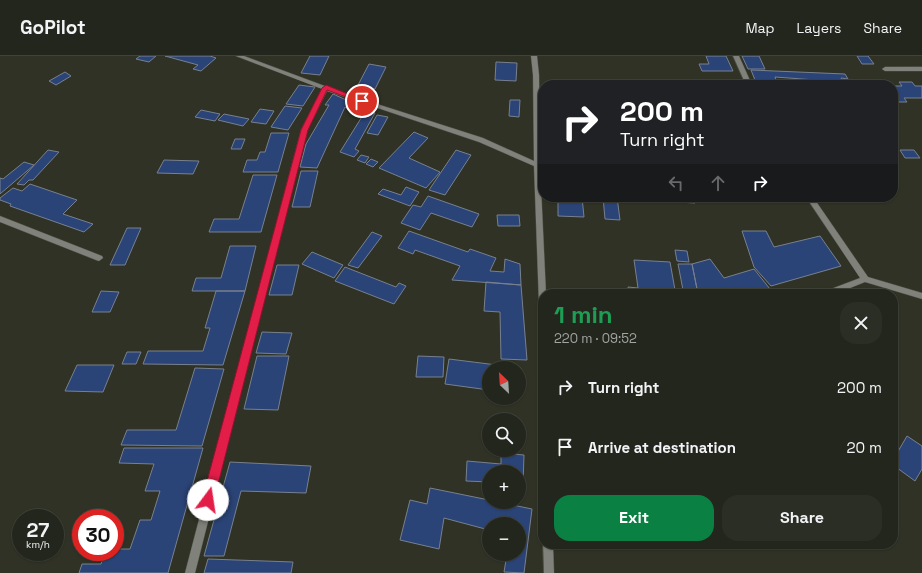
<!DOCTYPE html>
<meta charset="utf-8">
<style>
body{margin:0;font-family:"Space Grotesk",sans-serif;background:#2b2e25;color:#f1f3f6;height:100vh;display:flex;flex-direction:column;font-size:15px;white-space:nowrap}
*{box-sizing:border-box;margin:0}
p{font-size:13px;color:#a3a5a3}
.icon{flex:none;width:22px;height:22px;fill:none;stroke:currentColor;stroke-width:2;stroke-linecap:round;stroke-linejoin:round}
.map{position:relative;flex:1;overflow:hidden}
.panel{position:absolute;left:538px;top:233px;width:360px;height:260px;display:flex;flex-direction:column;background:#23261c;border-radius:16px;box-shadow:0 1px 3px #0004,0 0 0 1px #40433b}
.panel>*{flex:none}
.top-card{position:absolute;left:538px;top:24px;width:360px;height:122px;border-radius:16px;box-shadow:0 1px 3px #0004,0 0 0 1px #40433b;background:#202124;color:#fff;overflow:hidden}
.needle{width:26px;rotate:335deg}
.buttons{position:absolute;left:482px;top:305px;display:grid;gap:8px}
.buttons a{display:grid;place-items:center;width:44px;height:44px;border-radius:50%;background:#23261c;box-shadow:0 1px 3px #0004,0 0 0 1px #40433b;font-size:20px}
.speed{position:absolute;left:12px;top:453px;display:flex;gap:8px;font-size:20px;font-weight:700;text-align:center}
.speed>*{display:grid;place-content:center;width:52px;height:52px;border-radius:50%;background:#23261c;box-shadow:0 1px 3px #0004,0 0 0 1px #40433b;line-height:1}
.speed small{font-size:10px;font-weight:400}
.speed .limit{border:6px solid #d22;background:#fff;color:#111}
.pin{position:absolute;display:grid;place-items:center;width:34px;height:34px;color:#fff;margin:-17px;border:2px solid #fff;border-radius:50%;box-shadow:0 1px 4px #0007}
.me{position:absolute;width:44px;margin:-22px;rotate:14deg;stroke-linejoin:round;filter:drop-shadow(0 0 3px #0008)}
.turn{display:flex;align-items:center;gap:14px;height:84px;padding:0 16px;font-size:18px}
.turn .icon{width:52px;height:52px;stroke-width:2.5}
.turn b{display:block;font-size:28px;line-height:34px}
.lanes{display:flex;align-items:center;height:38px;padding:0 16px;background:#0003;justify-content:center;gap:20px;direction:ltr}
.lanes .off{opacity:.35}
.round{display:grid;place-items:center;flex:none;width:42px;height:42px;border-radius:16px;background:#2b2e25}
.headline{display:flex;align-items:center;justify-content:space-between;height:68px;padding:0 16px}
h1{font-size:24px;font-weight:700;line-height:30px;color:#1e9e55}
.button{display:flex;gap:8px;margin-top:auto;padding:8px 16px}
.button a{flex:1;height:46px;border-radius:16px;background:#0b8043;color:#fff;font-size:16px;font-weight:700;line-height:46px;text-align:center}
.button a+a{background:#2b2e25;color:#f1f3f6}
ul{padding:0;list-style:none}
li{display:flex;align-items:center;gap:12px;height:60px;padding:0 16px}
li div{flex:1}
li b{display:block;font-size:15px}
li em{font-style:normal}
header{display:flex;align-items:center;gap:24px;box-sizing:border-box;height:56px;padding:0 20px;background:#23261c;border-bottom:1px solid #40433b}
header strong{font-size:19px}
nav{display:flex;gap:22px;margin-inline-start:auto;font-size:14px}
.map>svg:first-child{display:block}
</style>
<header>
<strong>GoPilot</strong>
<nav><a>Map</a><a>Layers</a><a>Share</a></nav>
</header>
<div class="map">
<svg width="922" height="517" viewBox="0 0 922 517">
<rect width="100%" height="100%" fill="#2f3225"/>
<!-- building -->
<path fill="#2b4477" stroke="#78808e" d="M 140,0 L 156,0 L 149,6 L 136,3 Z
M 165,0 L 210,0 L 216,2 L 201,15 L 193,13 L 198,9 Z
M 310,0 L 329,0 L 320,19 L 301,17 Z
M 706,0 L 726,0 L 733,15 L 702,15 L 699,8 L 709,8 Z
M 742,0 L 759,0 L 765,13 L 748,13 Z
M 857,0 L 868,0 L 874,8 L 862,8 Z
M 496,6 L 517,7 L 516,25 L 495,24 Z
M 369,8 L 386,11 L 375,33 L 357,31 Z
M 751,14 L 845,18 L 848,23 L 841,22 L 843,26 L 775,21 L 778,29 L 757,29 Z
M 65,16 L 71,20 L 56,29 L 49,25 Z
M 899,26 L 912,26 L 915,30 L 922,30 L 922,42 L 904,42 L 907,46 L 897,46 L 893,40 L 893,30 L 902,30 Z
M 548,28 L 606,28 L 606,29 L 548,29 Z
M 299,29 L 315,31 L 303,50 L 286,48 Z
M 333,38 L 375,57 L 355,93 L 359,95 L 354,101 L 340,96 L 363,59 L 345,51 L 317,112 L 300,111 L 306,88 L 329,49 L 325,49 Z
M 510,44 L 520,44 L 519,61 L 509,60 Z
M 285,50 L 302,52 L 288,74 L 271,71 Z
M 260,53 L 274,55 L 266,68 L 251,66 Z
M 201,54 L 220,58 L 215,65 L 195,61 Z
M 224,58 L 249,63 L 243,70 L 218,64 Z
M 377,59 L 388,61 L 378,79 L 367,77 Z
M 414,76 L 428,82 L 409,102 L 440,116 L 426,132 L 379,112 Z
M 271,77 L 289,77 L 278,116 L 243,116 L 247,104 L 257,104 L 260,96 L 265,96 Z
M 235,83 L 245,83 L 241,93 L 231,93 Z
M 48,94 L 59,96 L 33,124 L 29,124 L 24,129 L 17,128 Z
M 456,94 L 471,99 L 445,139 L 429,134 Z
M 900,94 L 914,94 L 920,102 L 905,102 Z
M 361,99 L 369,101 L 365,107 L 357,104 Z
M 371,103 L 378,106 L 373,111 L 366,108 Z
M 164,104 L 199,105 L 193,118 L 157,117 Z
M 24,106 L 34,109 L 0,138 L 0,122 L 3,123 Z
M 301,115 L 318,115 L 310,151 L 292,151 Z
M 253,119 L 277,119 L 261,176 L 209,176 L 214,163 L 239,163 Z
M 30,128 L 77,144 L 63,158 L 93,168 L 84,176 L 10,150 L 11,148 L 0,144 L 0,142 L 13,132 L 22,135 Z
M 406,131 L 419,136 L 410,150 L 378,138 L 383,133 L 401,139 Z
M 428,140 L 479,158 L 472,171 L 431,157 L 420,174 L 401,167 L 413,149 L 421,151 Z
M 558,141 L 582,141 L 584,161 L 558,160 Z
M 603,141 L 617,141 L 620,164 L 605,163 Z
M 677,141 L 694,141 L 695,147 L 678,146 Z
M 497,159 L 519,159 L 520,170 L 498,170 Z
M 127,172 L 141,172 L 125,209 L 110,209 Z
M 409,175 L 468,196 L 470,193 L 496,202 L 490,215 L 504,216 L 505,203 L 520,208 L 521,229 L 452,224 L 460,210 L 415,194 L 413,198 L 398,192 Z
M 742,175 L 766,175 L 774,191 L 820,180 L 841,210 L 771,230 L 754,211 Z
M 372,176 L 382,180 L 358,212 L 348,209 Z
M 230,190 L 256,190 L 245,235 L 192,235 L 196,222 L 221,222 Z
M 675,194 L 687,195 L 689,206 L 677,205 Z
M 312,196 L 343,209 L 334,222 L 302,208 Z
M 710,203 L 724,222 L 754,213 L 770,233 L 752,238 L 698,238 L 692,208 Z
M 634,204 L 670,206 L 675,234 L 683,234 L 678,208 L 692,208 L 698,238 L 629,238 L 628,231 L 638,232 Z
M 277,209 L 299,209 L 292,239 L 269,239 Z
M 345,211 L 396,231 L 399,227 L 406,230 L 394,248 L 335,225 Z
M 486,226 L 521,229 L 527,304 L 501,303 L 500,256 L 484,255 Z
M 101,235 L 119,236 L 110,256 L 92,256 Z
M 216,235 L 245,235 L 223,309 L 143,308 L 148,295 L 203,295 L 210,272 L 205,272 Z
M 262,276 L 292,277 L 286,298 L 256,297 Z
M 127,296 L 141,296 L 136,308 L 122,308 Z
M 257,300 L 289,300 L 278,354 L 244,353 Z
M 418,300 L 444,301 L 443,321 L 416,321 Z
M 449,303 L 521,312 L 519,329 L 519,312 L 489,312 L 489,334 L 445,328 Z
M 77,309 L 114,309 L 103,336 L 65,335 Z
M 195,312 L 224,313 L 202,390 L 121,389 L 127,374 L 176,374 Z
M 907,380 L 922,390 L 922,413 L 915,425 L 893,409 L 893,404 Z
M 124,392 L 203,392 L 168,517 L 79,517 L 82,508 L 101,508 L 105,496 L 115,496 L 115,493 L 130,493 L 140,464 L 151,464 L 160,435 L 145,435 L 154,408 L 119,407 Z
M 501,397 L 524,399 L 523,429 L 519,429 L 519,416 L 489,416 L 489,426 L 466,425 L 467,405 L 501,408 Z
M 230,406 L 311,410 L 306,437 L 241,435 L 224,500 L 204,500 Z
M 430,432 L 489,444 L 489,446 L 498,446 L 532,453 L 524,517 L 504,516 L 507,498 L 519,498 L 519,468 L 489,468 L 489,474 L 444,462 L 439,493 L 400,484 L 410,444 L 427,448 Z
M 208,503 L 293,506 L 291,517 L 204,517 Z"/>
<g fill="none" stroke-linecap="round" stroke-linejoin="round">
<defs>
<path id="street" d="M 236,0 L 244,0 L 349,39 L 483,82 L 534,105 L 533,19 L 531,0 L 537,0 L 539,19 L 540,109 L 546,238 L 543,238 L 543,252 L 540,251 L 539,249 L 534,110 L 479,86 L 327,35 L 307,74 L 195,517 L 185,517 L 301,74 L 322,33 Z
M 733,0 L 739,0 L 752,29 L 746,29 Z
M 922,11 L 922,15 L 885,15 L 882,13 L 885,11 Z
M 806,141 L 813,141 L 868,221 L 922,237 L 922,243 L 865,226 L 835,238 L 822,238 L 823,236 L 860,222 Z
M 0,160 L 102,200 L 103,202 L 99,205 L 96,204 L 0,166 Z
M 543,488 L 553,488 L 554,517 L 544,517 Z"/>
</defs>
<!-- street casing -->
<use href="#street" stroke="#4c4f43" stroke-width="1"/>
<!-- street -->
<use href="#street" fill="#7f817a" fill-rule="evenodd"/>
</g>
<!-- route -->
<path fill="#e11d48" stroke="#92132f" d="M 326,29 L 365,45 L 362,47 L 360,46 L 327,34 L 308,74 L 214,444 L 212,448 L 208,449 L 204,448 L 202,444 L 301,74 L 322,32 Z"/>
</svg>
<div class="buttons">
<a><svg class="needle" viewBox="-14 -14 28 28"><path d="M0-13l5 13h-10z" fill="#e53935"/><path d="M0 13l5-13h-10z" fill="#a3a5a3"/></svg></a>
<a><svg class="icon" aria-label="search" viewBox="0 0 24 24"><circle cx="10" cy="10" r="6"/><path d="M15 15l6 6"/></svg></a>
<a>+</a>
<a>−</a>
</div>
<div class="speed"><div>27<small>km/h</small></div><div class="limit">30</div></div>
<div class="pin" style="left:362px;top:45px;background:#d93025"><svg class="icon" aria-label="arrive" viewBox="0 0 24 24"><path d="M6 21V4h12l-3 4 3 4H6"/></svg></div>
<svg class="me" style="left:208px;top:444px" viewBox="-20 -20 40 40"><circle r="19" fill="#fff"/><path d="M0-13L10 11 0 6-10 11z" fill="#e11d48"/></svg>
<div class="top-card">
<div class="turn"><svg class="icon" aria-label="right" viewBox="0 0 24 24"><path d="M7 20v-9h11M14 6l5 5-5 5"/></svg><div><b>200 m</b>Turn right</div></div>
<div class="lanes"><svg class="icon off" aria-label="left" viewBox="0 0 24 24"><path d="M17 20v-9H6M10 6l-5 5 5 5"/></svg><svg class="icon off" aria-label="ahead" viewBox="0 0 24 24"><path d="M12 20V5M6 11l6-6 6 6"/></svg><svg class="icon" aria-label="right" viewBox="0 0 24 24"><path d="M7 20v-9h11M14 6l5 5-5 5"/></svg></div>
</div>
<section class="panel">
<div class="headline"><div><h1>1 min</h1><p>220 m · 09:52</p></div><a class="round"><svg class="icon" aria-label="close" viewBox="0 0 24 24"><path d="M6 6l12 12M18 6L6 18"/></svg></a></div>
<ul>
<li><svg class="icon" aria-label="right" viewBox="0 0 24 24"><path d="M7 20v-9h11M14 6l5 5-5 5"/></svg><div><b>Turn right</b></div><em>200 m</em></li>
<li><svg class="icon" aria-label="arrive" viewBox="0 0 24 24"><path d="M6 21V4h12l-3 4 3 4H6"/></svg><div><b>Arrive at destination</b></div><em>20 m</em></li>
</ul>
<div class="button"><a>Exit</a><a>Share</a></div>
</section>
</div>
